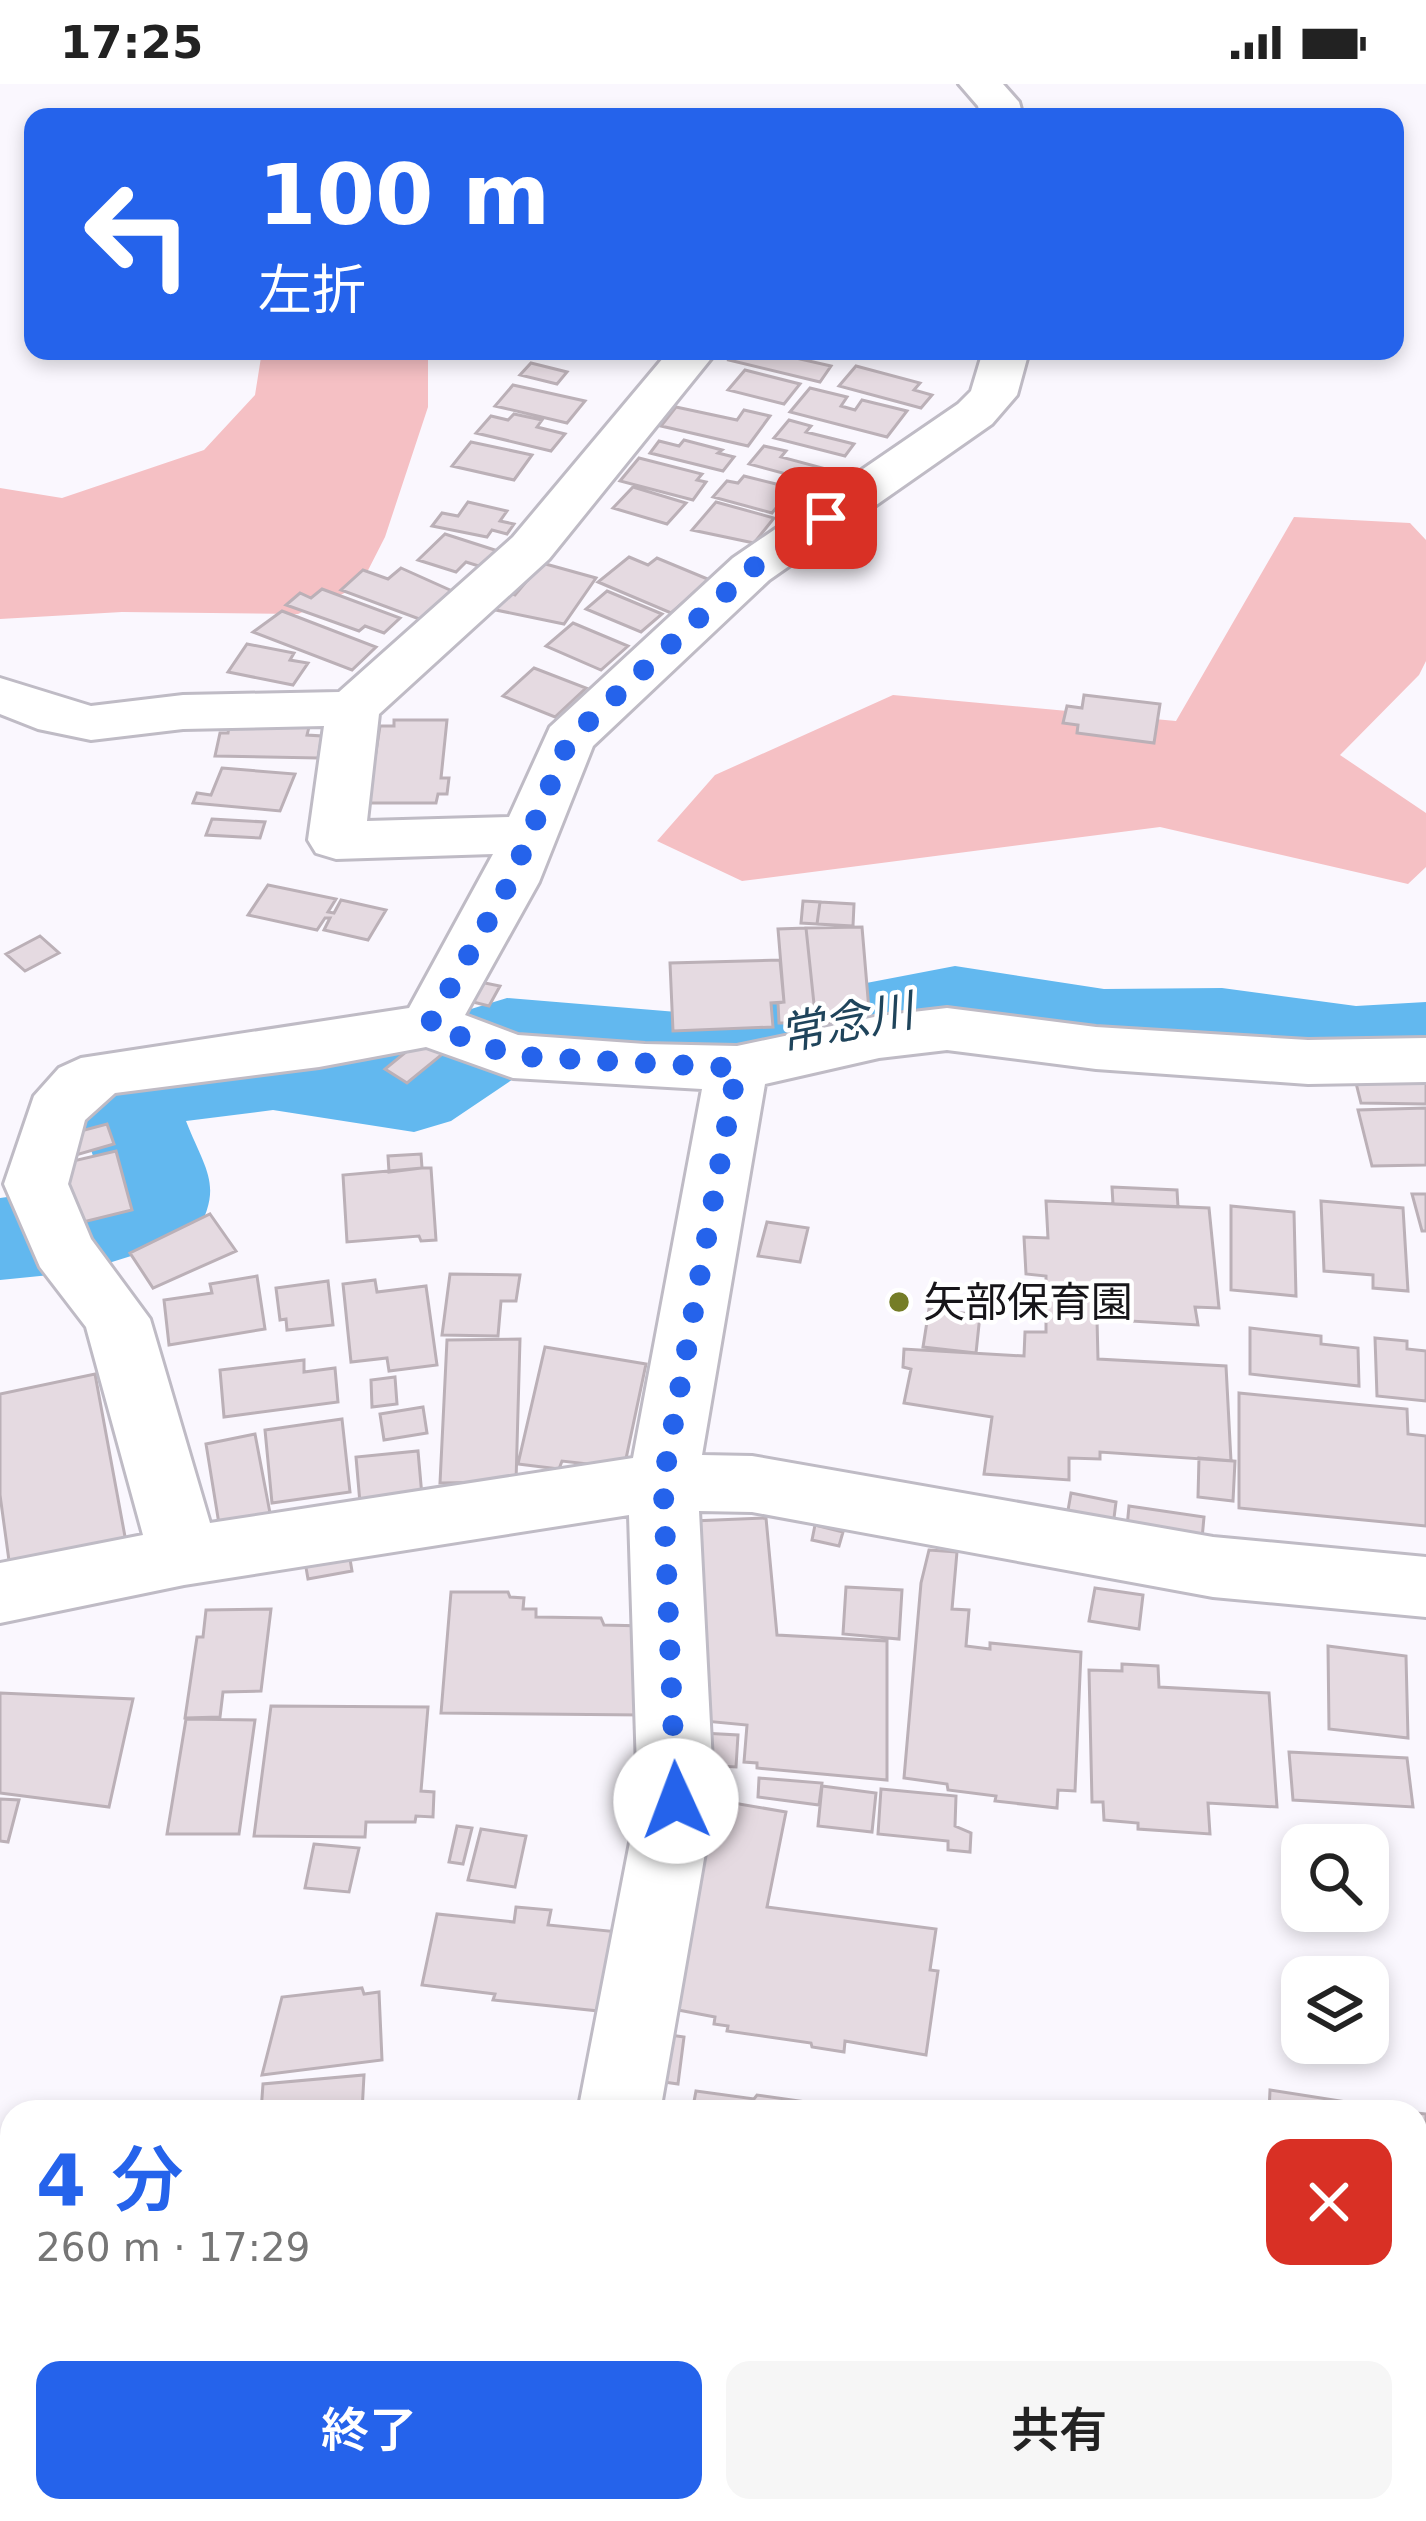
<!DOCTYPE html>
<html lang="ja">
<meta charset="utf-8">
<style>
body{margin:0;font-family:"DejaVu Sans","Noto Sans JP",sans-serif;background:#f6f6f6;color:#222;height:100vh;display:flex;flex-direction:column;font-size:45px;white-space:nowrap}
*{box-sizing:border-box;margin:0}
p{font-size:39px;color:#767676}
.icon{flex:none;width:66px;height:66px;fill:none;stroke:currentColor;stroke-width:2;stroke-linecap:round;stroke-linejoin:round}
.map{position:relative;flex:1;overflow:hidden}
.details{position:absolute;left:0px;top:2016px;width:1428px;height:423px;display:flex;flex-direction:column;background:#fff;border-radius:36px 36px 0 0;box-shadow:0 6px 18px #0003}
.details>*{flex:none}
.top-card{position:absolute;left:24px;top:24px;width:1380px;height:252px;border-radius:24px;box-shadow:0 6px 18px #0003;background:#2563eb;color:#fff;overflow:hidden}
.tools{position:absolute;left:1281px;top:1740px;display:grid;gap:24px}
.tools a{display:grid;place-items:center;width:108px;height:108px;border-radius:24px;background:#fff;box-shadow:0 6px 18px #0003;font-size:60px}
.pin{position:absolute;display:grid;place-items:center;width:102px;height:102px;color:#fff;margin:-51px;border-radius:24px;box-shadow:0 6px 18px #0006}
.me{position:absolute;width:132px;margin:-66px;rotate:358deg;stroke-linejoin:round;filter:drop-shadow(0 0 9px #0008)}
.turn{display:flex;align-items:center;gap:42px;height:252px;padding:0 36px;font-size:54px}
.turn .icon{width:156px;height:156px;stroke-width:2.5}
.turn b{display:block;font-size:84px;line-height:102px}
.round{display:grid;place-items:center;flex:none;width:126px;height:126px;border-radius:24px;background:#f6f6f6}
.head{display:flex;align-items:center;justify-content:space-between;height:204px;padding:0 36px}
h1{font-size:72px;font-weight:600;line-height:90px;color:#2563eb}
.cta{display:flex;gap:24px;margin-top:auto;padding:24px 36px}
.cta a{flex:1;height:138px;border-radius:24px;background:#2563eb;color:#fff;font-size:48px;font-weight:600;line-height:138px;text-align:center}
.cta a+a{background:#f6f6f6;color:#222}
.status{display:flex;justify-content:space-between;align-items:center;height:84px;padding:0 60px;background:#fff;direction:ltr}
.status svg{height:33px;fill:currentColor}
.map>svg:first-child{display:block}
</style>
<div class="status"><b>17:25</b><svg viewBox="0 0 49 12"><path d="M0 12V9h3v3zM5 12V6h3v6zM10 12V3h3v9zM15 12V0h3v12zM26 1h20v11H26zM47 4h2v5h-2z"/></svg></div>
<div class="map">
<svg width="1426" height="2437" viewBox="0 0 1426 2437">
<rect width="100%" height="100%" fill="#faf7fe"/>
<!-- green -->
<path fill="#f5c0c4" d="M 262,267 L 428,267 L 428,323 L 385,453 L 360,502 L 298,530 L 122,528 L 0,535 L 0,404 L 62,414 L 204,366 L 255,311 Z
M 1294,433 L 1410,439 L 1426,456 L 1426,577 L 1419,591 L 1340,671 L 1426,729 L 1426,783 L 1408,800 L 1160,743 L 742,797 L 657,757 L 715,691 L 893,611 L 1176,637 Z"/>
<g fill="none" stroke-linecap="round" stroke-linejoin="round">
<!-- river -->
<path fill="#62b8ef" fill-rule="evenodd" d="M 955,882 L 1104,905 L 1222,904 L 1356,922 L 1426,918 L 1426,990 L 1356,994 L 1222,974 L 1104,977 L 955,952 L 731,997 L 677,1000 L 525,987 L 451,1037 L 414,1048 L 273,1026 L 186,1037 C 206,1088 224,1101 195,1152 L 80,1188 L 0,1196 L 0,1114 L 103,1100 L 75,1021 L 97,986 L 151,968 L 273,952 L 398,971 L 471,925 L 507,914 L 677,928 L 731,925 Z"/>
</g>
<!-- building -->
<path fill="#e5dae1" stroke="#bbb0b7" stroke-width="3" d="M 736,267 L 765,267 L 831,282 L 820,298 L 729,276 Z
M 531,279 L 567,288 L 557,300 L 520,291 Z
M 856,282 L 920,299 L 914,306 L 932,311 L 921,324 L 839,302 Z
M 745,286 L 800,300 L 784,320 L 728,306 Z
M 513,301 L 585,317 L 567,339 L 495,322 Z
M 810,304 L 847,313 L 841,322 L 855,326 L 862,316 L 907,327 L 887,353 L 790,328 Z
M 676,323 L 737,336 L 744,326 L 770,332 L 748,362 L 661,342 Z
M 514,330 L 542,336 L 537,343 L 565,350 L 551,367 L 476,349 L 491,332 L 508,336 Z
M 789,336 L 811,342 L 806,348 L 854,360 L 845,372 L 774,354 Z
M 684,356 L 722,366 L 718,369 L 734,373 L 723,387 L 650,369 L 659,357 L 679,362 Z
M 471,358 L 532,371 L 514,396 L 452,382 Z
M 764,362 L 786,367 L 781,373 L 830,386 L 820,399 L 749,380 Z
M 639,374 L 702,390 L 697,396 L 706,398 L 693,416 L 620,397 Z
M 744,392 L 792,404 L 772,429 L 713,413 L 727,397 L 738,399 Z
M 633,403 L 686,419 L 667,440 L 613,424 Z
M 468,418 L 507,427 L 500,437 L 514,440 L 507,450 L 492,446 L 487,453 L 432,442 L 442,429 L 458,432 Z
M 716,418 L 774,434 L 754,459 L 692,446 Z
M 445,450 L 501,468 L 485,484 L 466,478 L 456,488 L 418,476 Z
M 629,473 L 648,481 L 657,474 L 710,496 L 671,529 L 598,498 Z
M 542,479 L 596,494 L 564,540 L 491,525 L 508,508 L 515,511 Z
M 401,484 L 452,507 L 422,536 L 341,506 L 363,486 L 388,495 Z
M 322,505 L 400,534 L 384,549 L 365,542 L 359,547 L 286,521 L 300,509 L 311,514 Z
M 607,507 L 662,530 L 641,548 L 586,525 Z
M 282,527 L 376,563 L 352,586 L 253,548 Z
M 573,539 L 628,562 L 601,586 L 546,562 Z
M 247,560 L 294,569 L 290,576 L 308,579 L 293,601 L 228,588 Z
M 534,584 L 586,604 L 555,633 L 503,612 Z
M 1084,611 L 1160,620 L 1154,659 L 1077,649 L 1078,641 L 1063,639 L 1067,622 L 1082,624 Z
M 394,636 L 447,636 L 441,694 L 449,694 L 447,710 L 438,710 L 436,719 L 368,719 L 380,642 L 394,642 Z
M 229,642 L 309,643 L 307,651 L 322,652 L 318,674 L 215,672 L 220,649 L 228,649 Z
M 222,684 L 295,690 L 280,727 L 193,719 L 197,709 L 211,711 Z
M 212,735 L 265,738 L 260,754 L 206,751 Z
M 268,801 L 336,815 L 328,828 L 334,829 L 341,816 L 386,826 L 368,856 L 324,846 L 330,834 L 325,834 L 317,846 L 248,831 Z
M 803,817 L 820,818 L 817,840 L 801,839 Z
M 820,818 L 854,820 L 853,842 L 817,840 Z
M 862,843 L 870,938 L 816,939 L 806,844 Z
M 806,844 L 816,939 L 779,939 L 778,919 L 784,918 L 778,845 Z
M 40,852 L 59,869 L 25,887 L 6,870 Z
M 780,876 L 784,918 L 771,919 L 773,943 L 673,947 L 670,879 Z
M 475,897 L 500,902 L 489,922 L 465,916 Z
M 423,954 L 445,968 L 407,999 L 385,985 Z
M 1356,999 L 1426,999 L 1426,1020 L 1361,1019 Z
M 1426,1024 L 1426,1081 L 1372,1082 L 1358,1026 Z
M 107,1040 L 114,1060 L 69,1073 L 62,1052 Z
M 116,1067 L 132,1126 L 75,1140 L 60,1080 Z
M 421,1070 L 422,1084 L 389,1088 L 388,1072 Z
M 422,1084 L 431,1084 L 436,1156 L 421,1157 L 419,1152 L 347,1158 L 343,1091 Z
M 1112,1103 L 1177,1106 L 1178,1123 L 1113,1120 Z
M 1412,1110 L 1426,1110 L 1426,1147 L 1422,1147 Z
M 1046,1117 L 1209,1124 L 1219,1224 L 1195,1223 L 1198,1241 L 1097,1235 L 1098,1275 L 1226,1282 L 1231,1377 L 1100,1368 L 1100,1375 L 1069,1374 L 1069,1396 L 984,1390 L 992,1333 L 904,1319 L 911,1285 L 903,1283 L 904,1265 L 1024,1272 L 1025,1248 L 1046,1248 L 1046,1192 L 1026,1190 L 1024,1153 L 1048,1154 Z
M 1321,1117 L 1403,1124 L 1408,1207 L 1373,1204 L 1373,1191 L 1324,1187 Z
M 1231,1122 L 1294,1128 L 1296,1212 L 1231,1206 Z
M 210,1130 L 236,1167 L 153,1204 L 130,1169 Z
M 767,1138 L 808,1144 L 800,1178 L 758,1172 Z
M 450,1190 L 520,1191 L 516,1217 L 501,1217 L 498,1252 L 442,1251 Z
M 257,1192 L 265,1245 L 169,1261 L 164,1216 L 212,1209 L 210,1200 Z
M 375,1196 L 377,1208 L 426,1202 L 437,1281 L 389,1287 L 387,1274 L 351,1278 L 343,1200 Z
M 328,1197 L 333,1241 L 287,1246 L 286,1235 L 280,1236 L 276,1204 Z
M 929,1225 L 980,1231 L 976,1269 L 923,1263 Z
M 1250,1244 L 1321,1252 L 1321,1260 L 1358,1264 L 1359,1302 L 1250,1290 Z
M 1375,1254 L 1407,1257 L 1407,1265 L 1426,1267 L 1426,1317 L 1377,1312 Z
M 520,1255 L 516,1398 L 440,1399 L 447,1256 Z
M 545,1263 L 646,1280 L 624,1384 L 562,1377 L 559,1385 L 518,1380 Z
M 304,1276 L 304,1288 L 335,1284 L 338,1318 L 224,1333 L 220,1286 Z
M 95,1290 L 126,1458 L 10,1484 L 0,1411 L 0,1310 Z
M 395,1293 L 397,1320 L 372,1323 L 371,1296 Z
M 1239,1309 L 1407,1325 L 1408,1350 L 1426,1352 L 1426,1442 L 1239,1424 Z
M 423,1323 L 427,1349 L 384,1356 L 380,1330 Z
M 342,1335 L 350,1408 L 272,1419 L 265,1346 Z
M 255,1350 L 270,1429 L 219,1440 L 206,1360 Z
M 418,1367 L 422,1412 L 360,1419 L 356,1373 Z
M 1199,1374 L 1235,1377 L 1233,1417 L 1198,1413 Z
M 1071,1409 L 1116,1418 L 1113,1442 L 1067,1432 Z
M 1129,1422 L 1204,1433 L 1202,1455 L 1127,1443 Z
M 766,1434 L 777,1551 L 887,1557 L 887,1696 L 757,1684 L 757,1679 L 744,1678 L 747,1641 L 704,1637 L 693,1437 Z
M 815,1441 L 843,1448 L 839,1462 L 812,1456 Z
M 348,1463 L 352,1487 L 308,1495 L 304,1472 Z
M 929,1466 L 957,1468 L 952,1525 L 969,1526 L 966,1562 L 990,1565 L 990,1559 L 1081,1568 L 1075,1707 L 1058,1706 L 1057,1724 L 995,1717 L 996,1712 L 948,1706 L 947,1700 L 904,1694 L 921,1499 Z
M 846,1503 L 902,1506 L 899,1555 L 843,1550 Z
M 1095,1504 L 1143,1511 L 1139,1545 L 1089,1537 Z
M 451,1508 L 508,1508 L 510,1513 L 524,1514 L 523,1525 L 536,1525 L 536,1533 L 601,1534 L 604,1541 L 645,1542 L 642,1631 L 441,1629 Z
M 271,1525 L 261,1607 L 223,1608 L 220,1633 L 185,1634 L 197,1553 L 203,1553 L 206,1526 Z
M 1328,1562 L 1406,1572 L 1408,1654 L 1329,1645 Z
M 1122,1580 L 1158,1582 L 1159,1603 L 1269,1609 L 1277,1723 L 1208,1719 L 1210,1750 L 1138,1745 L 1138,1739 L 1104,1736 L 1103,1718 L 1092,1718 L 1089,1586 L 1122,1587 Z
M 0,1609 L 133,1615 L 109,1723 L 0,1709 Z
M 271,1622 L 428,1623 L 421,1707 L 434,1708 L 433,1733 L 416,1732 L 415,1738 L 366,1738 L 365,1753 L 254,1752 Z
M 186,1635 L 255,1636 L 239,1750 L 167,1750 Z
M 702,1649 L 738,1651 L 736,1683 L 700,1681 Z
M 1289,1668 L 1407,1674 L 1413,1723 L 1293,1716 Z
M 759,1694 L 822,1699 L 819,1721 L 758,1713 Z
M 822,1702 L 876,1709 L 872,1748 L 818,1742 Z
M 881,1705 L 956,1712 L 955,1742 L 971,1749 L 970,1768 L 948,1766 L 948,1757 L 878,1750 Z
M 0,1715 L 19,1716 L 8,1758 L 0,1757 Z
M 710,1715 L 786,1728 L 767,1823 L 936,1845 L 930,1886 L 938,1887 L 926,1971 L 845,1957 L 844,1968 L 812,1963 L 811,1959 L 727,1947 L 728,1942 L 714,1940 L 715,1933 L 673,1925 Z
M 457,1742 L 472,1744 L 463,1780 L 449,1778 Z
M 481,1745 L 526,1752 L 515,1803 L 468,1796 Z
M 314,1760 L 359,1764 L 349,1808 L 305,1804 Z
M 516,1823 L 551,1826 L 548,1841 L 619,1848 L 618,1929 L 493,1916 L 495,1910 L 422,1901 L 437,1830 L 514,1838 Z
M 362,1904 L 364,1910 L 379,1908 L 382,1976 L 262,1991 L 282,1913 Z
M 663,1950 L 684,1953 L 678,2000 L 657,1997 Z
M 364,1991 L 362,2028 L 261,2028 L 263,2000 Z
M 1270,2006 L 1410,2028 L 1269,2028 Z
M 696,2007 L 754,2015 L 757,2011 L 877,2028 L 692,2028 Z
M 1416,2029 L 1426,2030 L 1426,2159 L 1416,2158 Z
M 610,2427 L 737,2427 L 736,2437 L 608,2437 Z
M 776,2427 L 914,2427 L 913,2437 L 775,2437 Z
M 925,2427 L 1046,2427 L 1046,2437 L 924,2437 Z
M 1074,2427 L 1147,2427 L 1200,2432 L 1200,2437 L 1074,2437 Z
M 1236,2427 L 1300,2427 L 1277,2437 L 1241,2437 Z
M 1389,2427 L 1426,2427 L 1426,2437 L 1385,2437 Z"/>
<g fill="none" stroke-linecap="round" stroke-linejoin="round">
<defs>
<path id="street" d="M 959,0 L 1003,0 L 1019,18 L 1023,33 L 981,33 L 978,22 Z
M 669,267 L 717,267 L 549,475 L 379,630 L 367,737 L 509,733 L 550,643 L 733,474 L 958,320 L 971,307 L 983,267 L 1029,267 L 1017,311 L 992,340 L 769,496 L 593,662 L 539,798 L 465,931 L 518,951 L 645,960 L 737,962 L 879,932 L 947,924 L 1096,943 L 1308,956 L 1426,954 L 1426,998 L 1308,1000 L 1096,985 L 947,966 L 879,974 L 765,1000 L 702,1371 L 752,1372 L 1213,1453 L 1426,1473 L 1426,1533 L 1213,1513 L 752,1428 L 699,1427 L 714,1717 L 660,2028 L 578,2028 L 638,1717 L 629,1431 L 184,1501 L 0,1539 L 0,1479 L 143,1451 L 86,1243 L 40,1183 L 4,1100 L 34,1012 L 59,984 L 81,974 L 409,924 L 493,770 L 336,775 L 316,769 L 308,756 L 324,642 L 183,645 L 91,656 L 38,645 L 0,630 L 0,594 L 91,622 L 183,611 L 339,608 L 513,453 ZM 426,963 L 513,994 L 702,1005 L 633,1374 L 210,1439 L 150,1235 L 91,1155 L 68,1100 L 85,1036 L 115,1009 L 319,983 Z
M 500,2427 L 590,2427 L 588,2437 L 498,2437 Z"/>
</defs>
<!-- street casing -->
<use href="#street" stroke="#bfbbc5" stroke-width="6"/>
<!-- street -->
<use href="#street" fill="#fff" fill-rule="evenodd"/>
</g>
<g fill="none" stroke-linecap="round" stroke-linejoin="round">
<!-- route -->
<path stroke="#2563eb" stroke-width="21" stroke-dasharray="0 37.8" d="M 676,1717 L 663,1398 L 737,984 L 513,972 L 429,941 L 510,798 L 569,656 L 751,485 L 826,434"/>
</g>
<!-- markers -->
<circle fill="#757d27" stroke="#fff" stroke-width="4.5" cx="899" cy="1218" r="12"/>
<g text-anchor="middle" stroke-width="9" stroke-linejoin="round" paint-order="stroke">
<!-- poi labels -->
<g font-size="42" fill="#171519" stroke="#fff" text-anchor="start">
<text x="923" y="1233">矢部保育園</text>
</g>
<!-- water labels -->
<g font-size="45" font-style="italic" fill="#1f445b" stroke="#fff">
<text transform="translate(846 938) rotate(-11)" y="16">常念川</text>
</g>
</g>
</svg>
<div class="tools">
<a><svg class="icon" aria-label="search" viewBox="0 0 24 24"><circle cx="10" cy="10" r="6"/><path d="M15 15l6 6"/></svg></a>
<a><svg class="icon" aria-label="layers" viewBox="0 0 24 24"><path d="M12 4l9 5-9 5-9-5zM3 14l9 5 9-5"/></svg></a>
</div>
<div class="pin" style="left:826px;top:434px;background:#d93025"><svg class="icon" aria-label="arrive" viewBox="0 0 24 24"><path d="M6 21V4h12l-3 4 3 4H6"/></svg></div>
<svg class="me" style="left:676px;top:1717px" viewBox="-20 -20 40 40"><circle r="19" fill="#fff"/><path d="M0-13L10 11 0 6-10 11z" fill="#2563eb"/></svg>
<div class="top-card">
<div class="turn"><svg class="icon" aria-label="left" viewBox="0 0 24 24"><path d="M17 20v-9H6M10 6l-5 5 5 5"/></svg><div><b>100 m</b>左折</div></div>
</div>
<section class="details">
<div class="head"><div><h1>4 分</h1><p>260 m · 17:29</p></div><a class="round" style="background:#d93025;color:#fff"><svg class="icon" aria-label="close" viewBox="0 0 24 24"><path d="M6 6l12 12M18 6L6 18"/></svg></a></div>
<div class="cta"><a>終了</a><a>共有</a></div>
</section>
</div>
